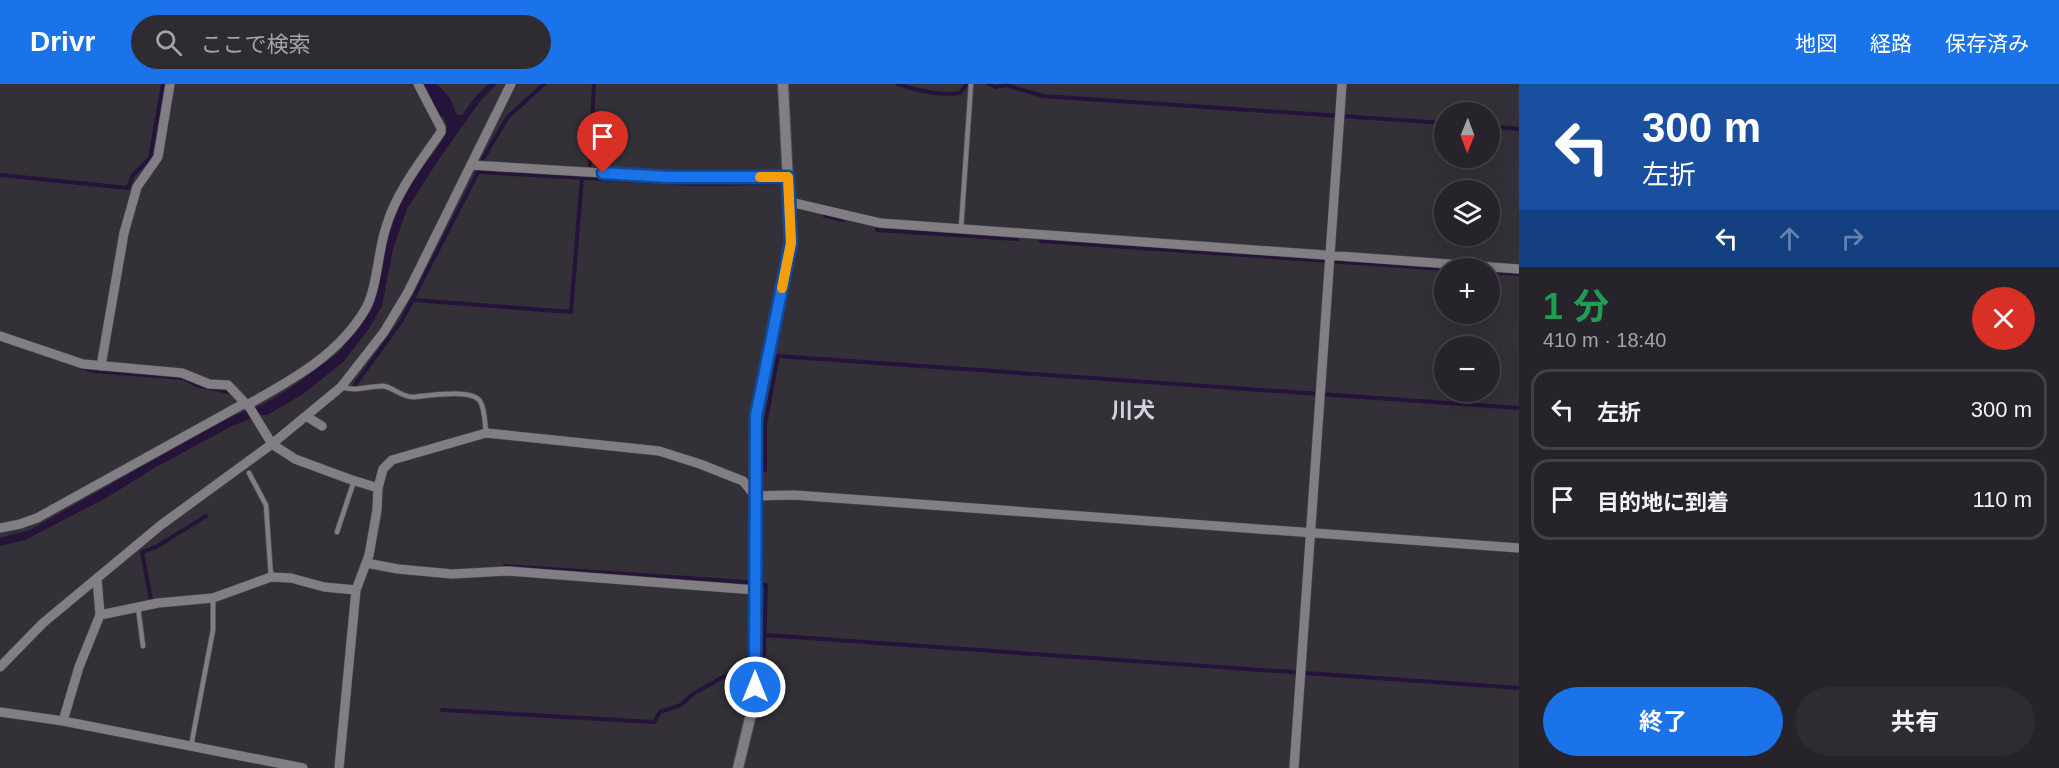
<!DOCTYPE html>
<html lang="ja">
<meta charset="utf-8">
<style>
body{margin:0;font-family:Helvetica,"Noto Sans JP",sans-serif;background:#2e2c32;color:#f1f3f6;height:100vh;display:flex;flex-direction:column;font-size:22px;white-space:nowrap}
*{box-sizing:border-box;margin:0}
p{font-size:20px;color:#a4a4a8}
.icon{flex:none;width:33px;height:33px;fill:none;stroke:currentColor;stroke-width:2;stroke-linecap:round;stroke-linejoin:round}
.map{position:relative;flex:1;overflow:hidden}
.drawer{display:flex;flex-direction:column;background:#26242a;width:540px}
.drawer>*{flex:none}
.top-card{background:#1a4fa0;color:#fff;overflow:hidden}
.needle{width:39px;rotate:181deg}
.fabs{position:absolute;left:1434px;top:18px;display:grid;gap:12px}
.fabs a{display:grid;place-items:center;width:66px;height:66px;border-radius:50%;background:#26242a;box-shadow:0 6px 24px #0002,0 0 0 2px #424147;font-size:30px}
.pin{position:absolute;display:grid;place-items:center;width:51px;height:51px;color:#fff;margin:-62px -26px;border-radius:50% 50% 50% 0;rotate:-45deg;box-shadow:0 0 6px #0007}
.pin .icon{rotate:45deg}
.me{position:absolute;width:66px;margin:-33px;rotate:0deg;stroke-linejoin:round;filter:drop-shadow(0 0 4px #0008)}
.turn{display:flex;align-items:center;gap:21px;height:126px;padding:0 24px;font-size:27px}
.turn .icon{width:78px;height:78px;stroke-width:2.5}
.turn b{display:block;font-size:42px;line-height:51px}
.lanes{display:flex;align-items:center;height:57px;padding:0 24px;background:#0003;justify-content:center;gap:30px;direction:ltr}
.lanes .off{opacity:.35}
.round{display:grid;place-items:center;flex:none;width:63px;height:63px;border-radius:32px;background:#2e2c32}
.summary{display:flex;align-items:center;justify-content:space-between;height:102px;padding:0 24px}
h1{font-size:36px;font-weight:700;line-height:45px;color:#1e9e55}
.cta{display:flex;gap:12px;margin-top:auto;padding:12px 24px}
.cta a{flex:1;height:69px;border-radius:36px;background:#1a73e8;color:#fff;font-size:24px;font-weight:700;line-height:69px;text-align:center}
.cta a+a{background:#2e2c32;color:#f1f3f6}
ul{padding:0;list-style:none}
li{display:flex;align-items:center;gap:18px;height:81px;margin:0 12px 9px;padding:0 12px;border:3px solid #424147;border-radius:18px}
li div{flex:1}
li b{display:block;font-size:22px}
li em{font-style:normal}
header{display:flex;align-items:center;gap:36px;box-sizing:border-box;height:84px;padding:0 30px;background:#1a73e8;color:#fff}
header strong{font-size:28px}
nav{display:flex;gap:33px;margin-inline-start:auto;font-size:21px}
.search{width:420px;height:54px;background:#2e2c32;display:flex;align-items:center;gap:15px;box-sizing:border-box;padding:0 21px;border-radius:33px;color:#a4a4a8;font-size:22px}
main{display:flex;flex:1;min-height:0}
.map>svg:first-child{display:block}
</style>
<header>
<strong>Drivr</strong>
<div class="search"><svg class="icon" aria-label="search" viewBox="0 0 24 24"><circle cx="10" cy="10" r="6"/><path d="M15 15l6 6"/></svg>ここで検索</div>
<nav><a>地図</a><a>経路</a><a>保存済み</a></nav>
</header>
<main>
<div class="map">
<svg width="1519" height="684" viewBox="0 0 1519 684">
<rect width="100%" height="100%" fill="#333038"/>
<!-- water -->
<path fill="#261339" d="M 424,0 L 437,0 L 450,14 L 457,31 L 462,31 L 476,12 L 488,0 L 497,0 L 481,16 L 439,75 L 407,125 L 393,165 L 382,222 L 368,246 L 343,278 L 303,310 L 267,331 L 260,331 L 232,342 L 156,383 L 106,414 L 25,456 L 0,462 L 0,454 L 30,446 L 201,349 L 233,332 L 264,320 L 295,301 L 339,268 L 367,232 L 371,223 C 381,179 389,134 414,95 C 422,82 440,63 446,49 C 448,44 446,37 443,32 L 440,33 Z"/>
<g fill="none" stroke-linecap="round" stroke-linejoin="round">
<!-- stream -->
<path stroke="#261339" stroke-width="4" d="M 898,0 C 918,7 939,12 960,9 L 967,0
M 988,0 L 996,3 L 1006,1 L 1043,12 L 1444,39
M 1490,42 L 1519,45
M 483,75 L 507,34 L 544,0
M 590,81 L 594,0
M 0,91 L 128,104 L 133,91 L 150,74 L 163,0
M 825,132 L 843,136
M 877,146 L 1017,155
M 1040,157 L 1444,185
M 1490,188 L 1519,190
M 413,216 L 571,228 L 582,93
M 81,283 L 93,287 L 184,294 L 196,301 L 229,308
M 354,302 L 402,236 L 478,88 L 693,100 L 778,99
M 765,386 L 765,341 L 778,272 L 1519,324
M 151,516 L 142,468 L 156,463 L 206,432
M 765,551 L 1519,604
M 442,626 L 654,638 L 660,628 L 681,621 L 693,610 L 764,570 L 766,501 L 747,498 L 505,482"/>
<defs>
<path id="service" d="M 961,144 L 971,0
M 341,303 C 359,308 367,302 383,302 C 393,303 401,313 413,313 C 427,312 471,304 480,317 C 485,325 485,340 486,349
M 249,389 L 266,421 L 271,493
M 337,448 L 354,397
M 138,523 L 143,562
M 191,662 L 213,546 L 213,514"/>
<path id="minor" d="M 471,81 L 668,93 L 788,93
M 790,118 L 880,139 L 1519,185
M 0,252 L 83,280 L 182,289 L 209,300 L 228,301 L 250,324 L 272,360 L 295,375 L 349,395 L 378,404
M 101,282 L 124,149 L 137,103 L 158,73 L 170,0
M 247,321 C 292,296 340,270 366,224 C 377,204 378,167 386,143 C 396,109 420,78 441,48 L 441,44 L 418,0
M 306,332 L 322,342
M 0,444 L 20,440 L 37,434 L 245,319
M 366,479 L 398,485 L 452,490 L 507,487 L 755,506
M 97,494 L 100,531
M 0,583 L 43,539 L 161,441 L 272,360 L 341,303 L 384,248 L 408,208 L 511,0
M 0,628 L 63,637 L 303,684
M 63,637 L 79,583 L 100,531 L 158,519 L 213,514 L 271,493 L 291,494 L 324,503 L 356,506
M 339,684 L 356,506 L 369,471 L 377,426 L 378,404 L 383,385 L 392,376 L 486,349 L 506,351 L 659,367 L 700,380 L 743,397 L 755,412 L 794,411 L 1519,464
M 1294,684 L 1342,0"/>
<path id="tertiary" d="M 738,684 L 753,622 L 755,603 L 756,332 L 791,159 L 783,0"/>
</defs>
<!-- service casing -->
<use href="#service" stroke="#504d55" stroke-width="6"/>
<!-- minor casing -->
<use href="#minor" stroke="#504d55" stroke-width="10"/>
<!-- tertiary casing -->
<use href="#tertiary" stroke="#504d55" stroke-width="12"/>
<!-- service -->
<use href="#service" stroke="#817f83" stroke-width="4.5"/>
<!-- minor -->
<use href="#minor" stroke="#817f83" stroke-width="9"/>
<!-- tertiary -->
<use href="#tertiary" stroke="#817f83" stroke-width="10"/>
</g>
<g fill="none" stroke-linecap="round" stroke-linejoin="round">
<defs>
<path id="route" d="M 603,89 L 668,93 L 788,93 L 791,159 L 756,332 L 755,603"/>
</defs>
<!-- route casing -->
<use href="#route" stroke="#114b97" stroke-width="15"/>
<!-- route -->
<use href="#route" stroke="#1a73e8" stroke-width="10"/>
<!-- slow -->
<path stroke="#f59e0b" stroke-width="10" d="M 760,93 L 788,93 L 791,159 L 782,204"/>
</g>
<g text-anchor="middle" stroke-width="6" stroke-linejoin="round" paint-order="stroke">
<!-- quarter labels -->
<g font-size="22" font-weight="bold" fill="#d6d2dc" stroke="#333038">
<text x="1133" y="334">川犬</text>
</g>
</g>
</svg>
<div class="fabs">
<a><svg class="needle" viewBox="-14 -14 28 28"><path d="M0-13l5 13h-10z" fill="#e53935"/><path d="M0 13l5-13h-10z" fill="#a4a4a8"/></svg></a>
<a><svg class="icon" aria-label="layers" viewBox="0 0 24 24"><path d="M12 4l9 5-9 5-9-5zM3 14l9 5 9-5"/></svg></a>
<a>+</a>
<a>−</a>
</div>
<div class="pin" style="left:603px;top:89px;background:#d93025"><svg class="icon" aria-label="arrive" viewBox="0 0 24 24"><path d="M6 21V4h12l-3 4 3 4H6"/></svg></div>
<svg class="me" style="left:755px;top:603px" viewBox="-20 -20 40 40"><circle r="17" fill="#1a73e8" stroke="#fff" stroke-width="3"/><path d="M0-11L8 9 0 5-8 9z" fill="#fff"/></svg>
</div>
<section class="drawer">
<div class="top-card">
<div class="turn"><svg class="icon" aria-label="left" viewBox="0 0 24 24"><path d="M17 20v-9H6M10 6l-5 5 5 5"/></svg><div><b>300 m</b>左折</div></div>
<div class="lanes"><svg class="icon" aria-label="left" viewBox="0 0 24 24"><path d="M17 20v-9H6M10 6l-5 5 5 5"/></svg><svg class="icon off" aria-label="ahead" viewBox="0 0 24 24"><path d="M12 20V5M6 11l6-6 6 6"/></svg><svg class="icon off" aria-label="right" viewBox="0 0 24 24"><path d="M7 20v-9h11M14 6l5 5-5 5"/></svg></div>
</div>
<div class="summary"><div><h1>1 分</h1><p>410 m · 18:40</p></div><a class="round" style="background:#d93025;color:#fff"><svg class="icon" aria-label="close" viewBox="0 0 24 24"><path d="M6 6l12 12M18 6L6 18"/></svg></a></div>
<ul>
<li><svg class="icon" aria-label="left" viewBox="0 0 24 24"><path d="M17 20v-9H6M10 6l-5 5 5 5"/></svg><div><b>左折</b></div><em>300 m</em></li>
<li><svg class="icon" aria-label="arrive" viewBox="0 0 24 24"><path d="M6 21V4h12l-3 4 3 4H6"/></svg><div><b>目的地に到着</b></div><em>110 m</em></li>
</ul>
<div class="cta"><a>終了</a><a>共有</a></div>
</section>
</main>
